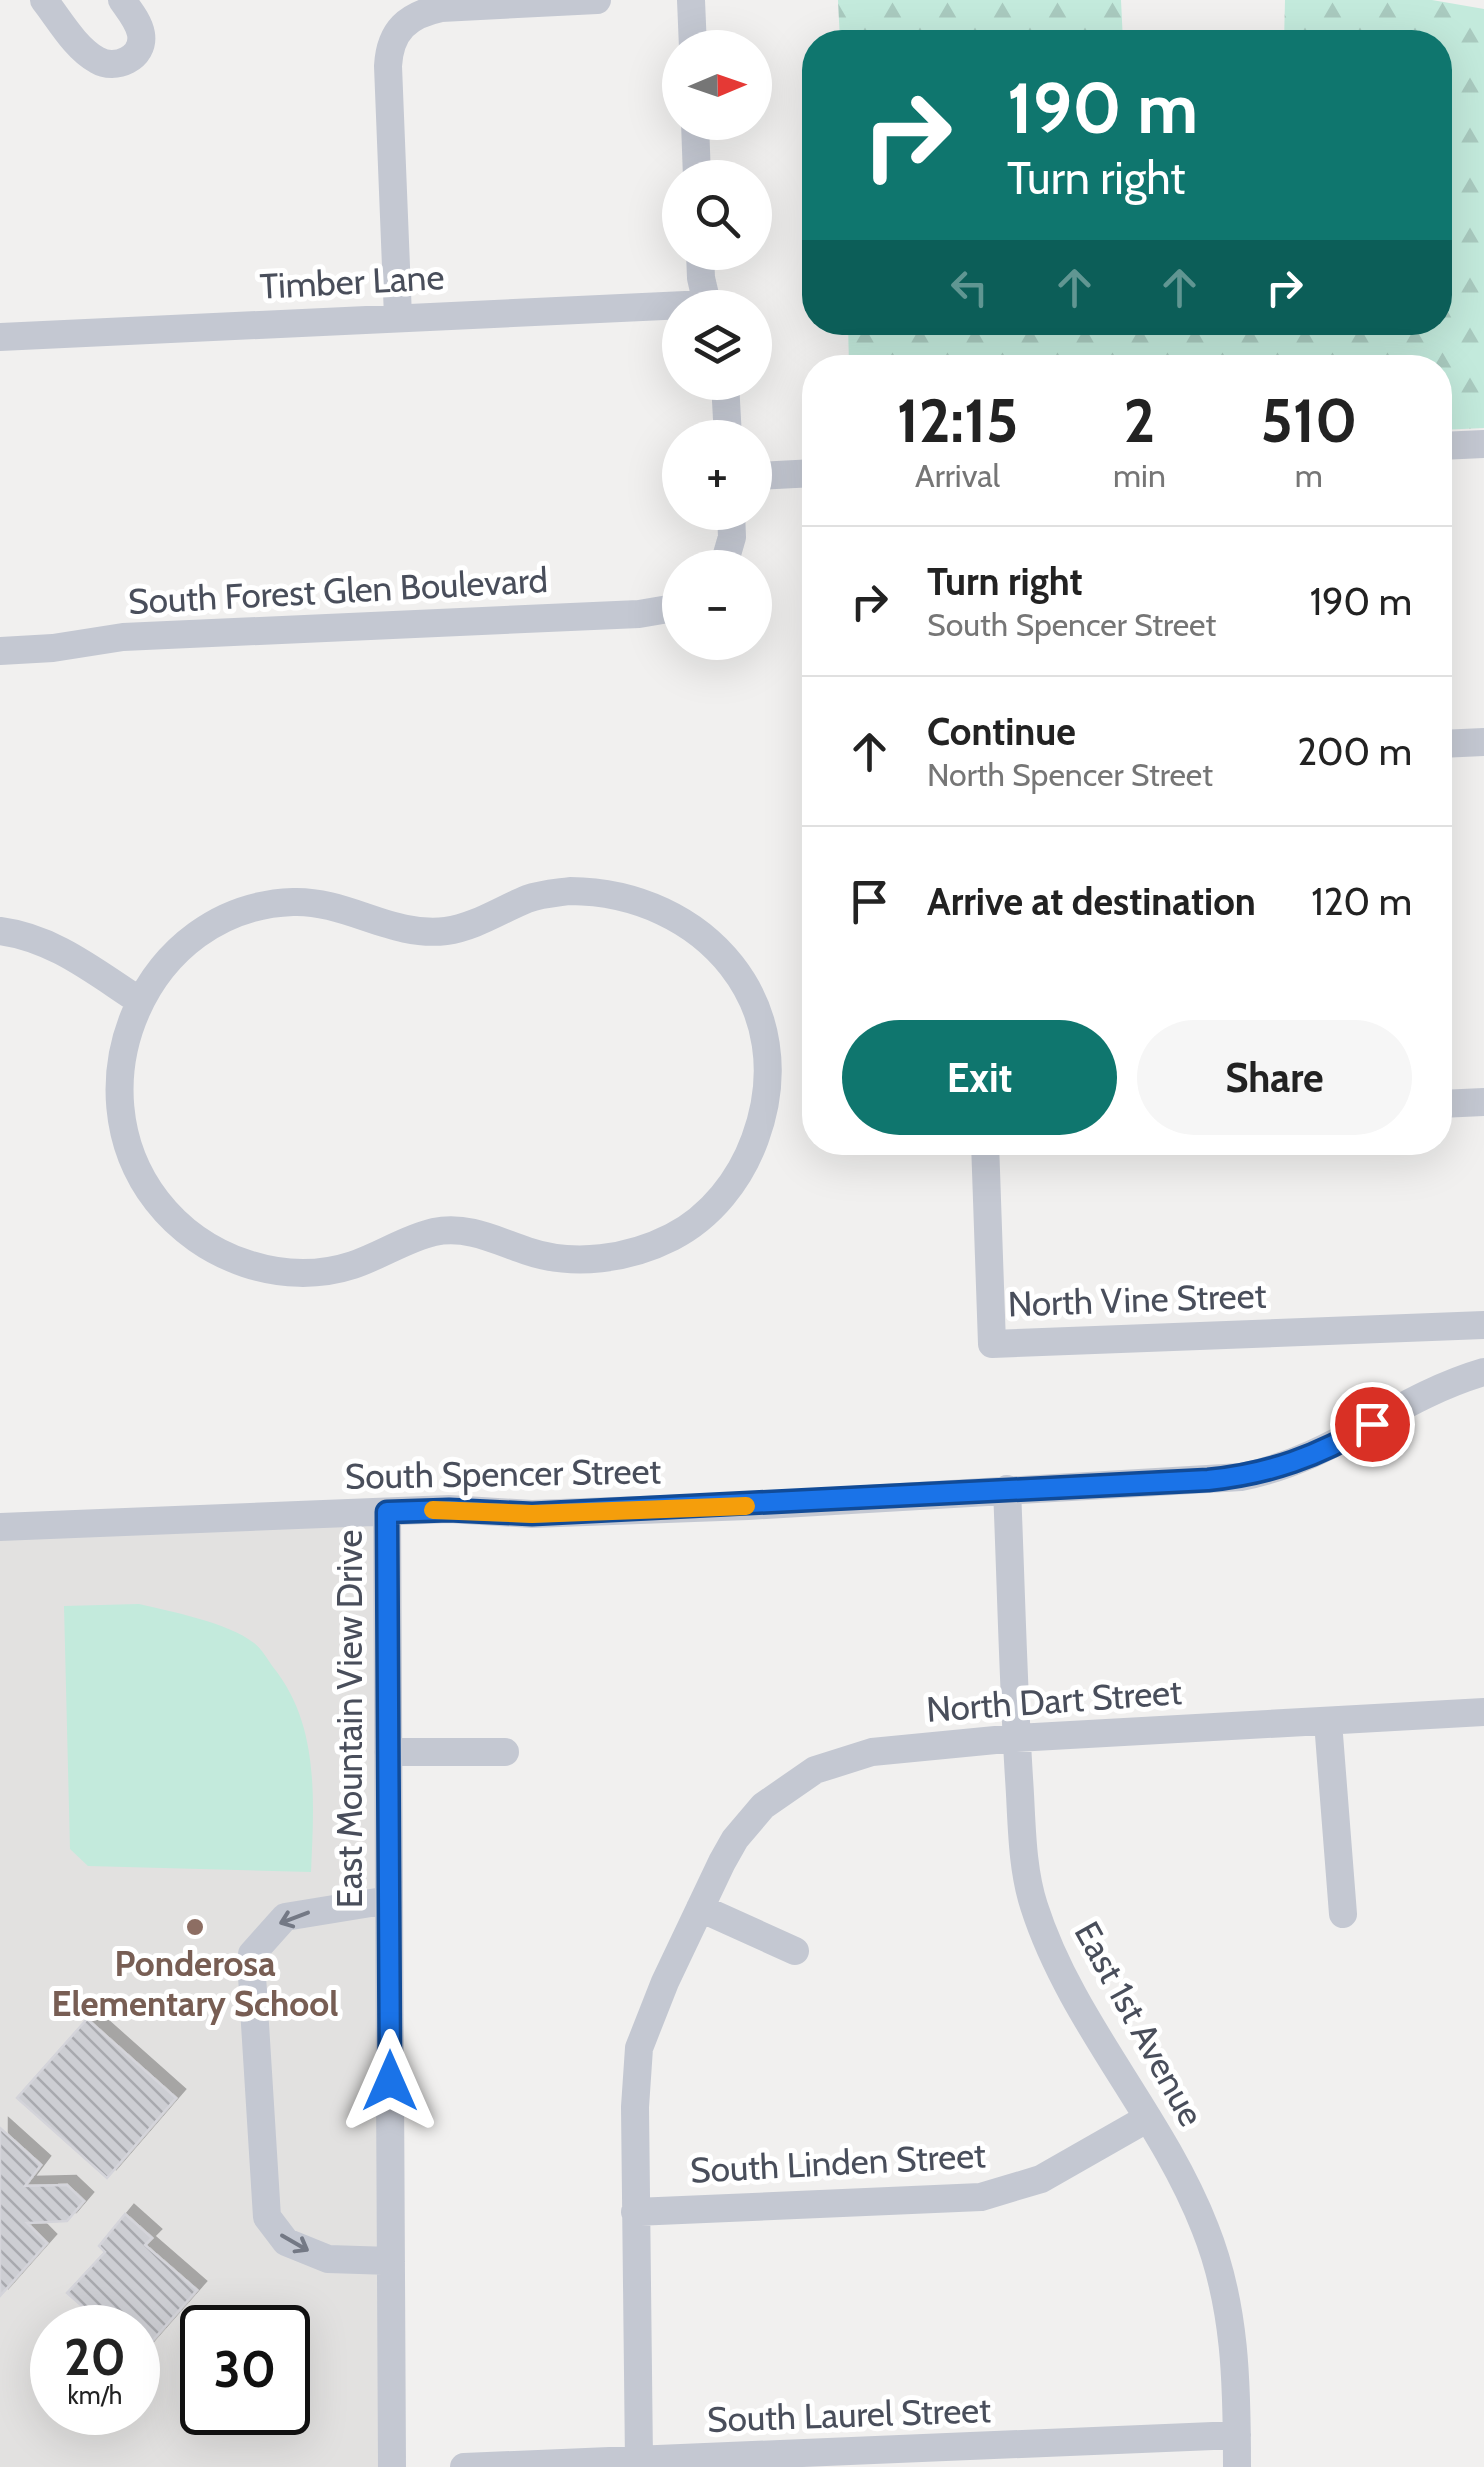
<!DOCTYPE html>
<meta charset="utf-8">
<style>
body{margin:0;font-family:Cabin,sans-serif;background:#f6f6f6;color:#222;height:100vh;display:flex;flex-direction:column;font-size:38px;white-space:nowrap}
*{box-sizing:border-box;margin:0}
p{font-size:32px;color:#767676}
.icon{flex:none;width:55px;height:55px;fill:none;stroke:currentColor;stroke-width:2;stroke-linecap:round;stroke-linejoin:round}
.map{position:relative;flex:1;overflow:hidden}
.sheet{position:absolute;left:802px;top:355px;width:650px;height:800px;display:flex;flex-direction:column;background:#fff;border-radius:40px;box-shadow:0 10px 40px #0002}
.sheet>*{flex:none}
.hud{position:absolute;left:802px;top:30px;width:650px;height:305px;border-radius:40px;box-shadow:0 10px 40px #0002;background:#0f766e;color:#fff;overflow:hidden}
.needle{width:65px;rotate:88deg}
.fabs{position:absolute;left:662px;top:30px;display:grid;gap:20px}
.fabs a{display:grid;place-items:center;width:110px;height:110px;border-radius:50%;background:#fff;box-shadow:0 10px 40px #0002;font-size:50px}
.speed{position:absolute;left:30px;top:2305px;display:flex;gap:20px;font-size:50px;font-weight:700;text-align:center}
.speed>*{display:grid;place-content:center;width:130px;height:130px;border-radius:50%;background:#fff;box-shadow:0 10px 40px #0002;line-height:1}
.speed small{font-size:25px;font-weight:400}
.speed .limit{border:5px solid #111;border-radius:15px;background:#fff;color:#111}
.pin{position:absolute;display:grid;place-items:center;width:85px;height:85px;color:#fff;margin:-42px;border:5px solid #fff;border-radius:50%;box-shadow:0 2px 10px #0007}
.me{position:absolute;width:110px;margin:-55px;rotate:0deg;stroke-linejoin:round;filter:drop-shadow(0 0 8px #0008)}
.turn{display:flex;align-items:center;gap:35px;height:210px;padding:0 40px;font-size:45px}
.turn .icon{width:130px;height:130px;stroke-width:2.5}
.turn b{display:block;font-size:70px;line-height:85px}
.lanes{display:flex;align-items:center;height:95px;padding:0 40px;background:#0003;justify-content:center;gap:50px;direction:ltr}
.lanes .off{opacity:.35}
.eta{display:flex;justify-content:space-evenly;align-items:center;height:170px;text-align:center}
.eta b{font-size:60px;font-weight:800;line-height:70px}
.cta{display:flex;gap:20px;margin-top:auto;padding:20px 40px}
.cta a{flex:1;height:115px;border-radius:60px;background:#0f766e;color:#fff;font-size:40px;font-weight:800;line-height:115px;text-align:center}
.cta a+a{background:#f6f6f6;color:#222}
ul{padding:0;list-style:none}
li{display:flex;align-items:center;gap:30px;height:150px;padding:0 40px;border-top:2px solid #e0e0e0}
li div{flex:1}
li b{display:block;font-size:38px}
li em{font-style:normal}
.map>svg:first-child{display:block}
</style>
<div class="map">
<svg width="1484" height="2467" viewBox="0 0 1484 2467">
<defs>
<pattern id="forest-firs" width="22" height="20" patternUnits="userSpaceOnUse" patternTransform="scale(2.5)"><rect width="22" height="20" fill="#c3eadc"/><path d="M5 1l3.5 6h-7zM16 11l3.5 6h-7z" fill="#a9cabf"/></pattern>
<pattern id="building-back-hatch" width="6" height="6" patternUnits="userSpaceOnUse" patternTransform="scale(2.5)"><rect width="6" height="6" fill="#cdced3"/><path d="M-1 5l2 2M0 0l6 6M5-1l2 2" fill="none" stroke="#a8a9ae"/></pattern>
<filter id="shadow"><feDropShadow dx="9" dy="-9" stdDeviation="0" flood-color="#0004"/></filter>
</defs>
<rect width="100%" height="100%" fill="#f1f0ef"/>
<!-- education -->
<path fill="#e2e1e0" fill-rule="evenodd" d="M 387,1512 L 392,2467 L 0,2467 L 0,1527 ZM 52,2328 L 138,2328 L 138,2412 L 52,2412 ZM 202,2328 L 288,2328 L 288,2412 L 202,2412 Z"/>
<!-- forest -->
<path fill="url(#forest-firs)" d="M 838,0 L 1121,0 L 1123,42 L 840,42 Z
M 1285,0 L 1432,0 L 1484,9 L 1484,428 L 1440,430 L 1440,368 L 849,367 L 848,323 L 1440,322 L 1440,42 L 1284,42 Z"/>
<!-- park -->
<path fill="#c3eadc" d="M 139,1604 C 172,1612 227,1622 254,1643 C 262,1649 268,1660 273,1667 C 320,1725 314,1802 311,1872 L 88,1866 L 70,1849 L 64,1606 Z"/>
<!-- building -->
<path fill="url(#building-back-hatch)" stroke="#d4d4da" stroke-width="2.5" filter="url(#shadow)" d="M 87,2019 L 176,2098 L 107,2178 L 17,2098 Z
M 0,2128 L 41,2165 L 25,2186 L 67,2185 L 84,2201 L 67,2221 L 27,2223 L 47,2243 L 0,2296 Z
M 125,2214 L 152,2238 L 145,2245 L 197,2290 L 139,2356 L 138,2328 L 107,2328 L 67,2293 L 105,2252 L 99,2246 Z"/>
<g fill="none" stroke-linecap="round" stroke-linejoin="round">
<!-- minor -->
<path stroke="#c4c8d2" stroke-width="28" d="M 44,0 C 59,19 75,48 97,60 C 115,71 145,58 141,34 C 139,22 129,10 122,0
M 691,0 L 693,48
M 695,122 L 697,178
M 700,252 L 701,278 L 708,308
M 398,317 L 388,66 C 390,30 408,15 441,8 L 597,0
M 0,337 L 707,304
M 725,382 L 728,438
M 1440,446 L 1484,444
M 755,476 L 815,473
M 723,568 L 732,537 L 731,512
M 0,651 L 53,648 L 123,637 L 639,614 L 680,607
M 1440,744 L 1484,742
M 570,891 C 705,892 804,1006 755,1139 C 740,1180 711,1217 672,1237 C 629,1259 574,1267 527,1251 C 497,1241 468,1225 434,1232 C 407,1238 380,1256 353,1265 C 283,1288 202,1259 157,1201 C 69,1087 145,907 293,902 C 346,900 393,938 446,931 C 475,927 500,910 527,899 C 541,894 556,893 570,891 Z
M 0,931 C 54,938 95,972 140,1001
M 1440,1104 L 1484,1102
M 985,1142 L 992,1344 L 1484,1325
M 1007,1489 C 1011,1585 1013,1682 1019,1778 C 1022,1820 1021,1866 1034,1906 C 1071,2022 1161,2115 1205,2228 C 1236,2305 1237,2385 1237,2467
M 387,1512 L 392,2467
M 0,1527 L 449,1509 L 532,1514 L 748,1506 L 1241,1477 C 1334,1459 1395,1398 1484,1372
M 1328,1722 L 1343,1914
M 388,1752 L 505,1752
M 389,1900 L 285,1917 L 252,1954 L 252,1976 L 267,2217 L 286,2242 L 328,2259 L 391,2261
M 700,1908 L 795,1951
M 635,2212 L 981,2197 L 1041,2179 L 1148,2118
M 639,2461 L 635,2107 L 639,2048 L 665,1982 L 722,1862 L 735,1839 L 763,1806 L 815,1770 L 872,1752 L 1016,1738 L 1484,1712
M 464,2467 L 1237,2435"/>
</g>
<!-- one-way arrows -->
<defs><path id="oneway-shaft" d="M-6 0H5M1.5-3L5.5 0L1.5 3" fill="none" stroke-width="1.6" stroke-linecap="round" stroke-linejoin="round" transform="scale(2.5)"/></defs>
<g stroke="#747985">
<use href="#oneway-shaft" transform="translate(294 1918) rotate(159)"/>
<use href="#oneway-shaft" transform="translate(295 2243) rotate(30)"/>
</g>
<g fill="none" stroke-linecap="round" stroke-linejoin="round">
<defs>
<path id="route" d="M 390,2081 L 387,1512 L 449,1510 L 532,1514 L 1208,1480 C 1269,1474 1319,1456 1372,1424"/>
</defs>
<!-- route casing -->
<use href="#route" stroke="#114b97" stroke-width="25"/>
<!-- route -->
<use href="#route" stroke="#1a73e8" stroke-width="18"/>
<!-- slow -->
<path stroke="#f59e0b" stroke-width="18" d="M 433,1510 L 532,1514 L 746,1506"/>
</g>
<!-- markers -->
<circle fill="#8d6e63" stroke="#fff" stroke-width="4" cx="195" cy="1927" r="10"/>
<g text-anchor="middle" stroke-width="10" stroke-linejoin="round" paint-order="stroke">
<!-- street labels -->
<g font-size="35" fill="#494e5b" stroke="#fff">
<text transform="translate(352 282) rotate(-3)" y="12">Timber Lane</text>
<text transform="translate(338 591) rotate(-3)" y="12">South Forest Glen Boulevard</text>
<text transform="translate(1137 1300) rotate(-2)" y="12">North Vine Street</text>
<text transform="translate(503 1474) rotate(-1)" y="12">South Spencer Street</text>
<text transform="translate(1054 1701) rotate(-4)" y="12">North Dart Street</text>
<text transform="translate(350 1719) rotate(-90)" y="12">East Mountain View Drive</text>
<text transform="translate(1139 2024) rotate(61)" y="12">East 1st Avenue</text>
<text transform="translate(838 2163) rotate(-3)" y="12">South Linden Street</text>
<text transform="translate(849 2415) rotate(-2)" y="12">South Laurel Street</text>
</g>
<!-- education labels -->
<g font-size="35" font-weight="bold" fill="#785e54" stroke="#fff">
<text x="195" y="1976">Ponderosa<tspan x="195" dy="40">Elementary School</tspan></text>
</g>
</g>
</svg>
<div class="fabs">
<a><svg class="needle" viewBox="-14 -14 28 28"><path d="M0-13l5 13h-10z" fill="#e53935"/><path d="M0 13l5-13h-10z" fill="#767676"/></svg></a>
<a><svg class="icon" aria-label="search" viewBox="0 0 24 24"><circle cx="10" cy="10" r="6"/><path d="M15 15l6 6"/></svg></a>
<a><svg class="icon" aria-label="layers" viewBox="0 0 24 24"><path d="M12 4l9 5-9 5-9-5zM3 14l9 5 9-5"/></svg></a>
<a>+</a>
<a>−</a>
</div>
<div class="speed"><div>20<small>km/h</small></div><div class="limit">30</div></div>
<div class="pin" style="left:1372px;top:1424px;background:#d93025"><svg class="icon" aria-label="arrive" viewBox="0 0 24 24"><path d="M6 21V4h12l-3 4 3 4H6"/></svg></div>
<svg class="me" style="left:390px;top:2081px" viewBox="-20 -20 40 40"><path d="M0-17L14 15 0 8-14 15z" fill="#1a73e8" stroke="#fff" stroke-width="4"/></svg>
<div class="hud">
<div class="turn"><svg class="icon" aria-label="right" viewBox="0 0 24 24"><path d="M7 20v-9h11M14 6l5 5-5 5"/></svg><div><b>190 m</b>Turn right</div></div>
<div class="lanes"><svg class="icon off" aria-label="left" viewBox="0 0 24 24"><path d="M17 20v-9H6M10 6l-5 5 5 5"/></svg><svg class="icon off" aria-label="ahead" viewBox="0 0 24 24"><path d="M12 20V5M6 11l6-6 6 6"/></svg><svg class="icon off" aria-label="ahead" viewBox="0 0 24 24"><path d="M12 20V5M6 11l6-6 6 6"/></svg><svg class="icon" aria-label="right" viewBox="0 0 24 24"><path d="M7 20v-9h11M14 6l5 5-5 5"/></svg></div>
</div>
<section class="sheet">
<div class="eta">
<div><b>12:15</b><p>Arrival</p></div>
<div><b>2</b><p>min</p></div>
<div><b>510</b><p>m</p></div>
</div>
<ul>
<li><svg class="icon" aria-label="right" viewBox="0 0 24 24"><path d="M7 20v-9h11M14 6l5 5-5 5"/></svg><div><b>Turn right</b><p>South Spencer Street</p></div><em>190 m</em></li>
<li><svg class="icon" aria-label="ahead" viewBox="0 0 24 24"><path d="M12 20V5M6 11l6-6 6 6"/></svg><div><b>Continue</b><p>North Spencer Street</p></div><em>200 m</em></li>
<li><svg class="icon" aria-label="arrive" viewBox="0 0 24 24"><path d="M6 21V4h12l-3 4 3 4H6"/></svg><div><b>Arrive at destination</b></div><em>120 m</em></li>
</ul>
<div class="cta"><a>Exit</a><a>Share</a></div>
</section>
</div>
